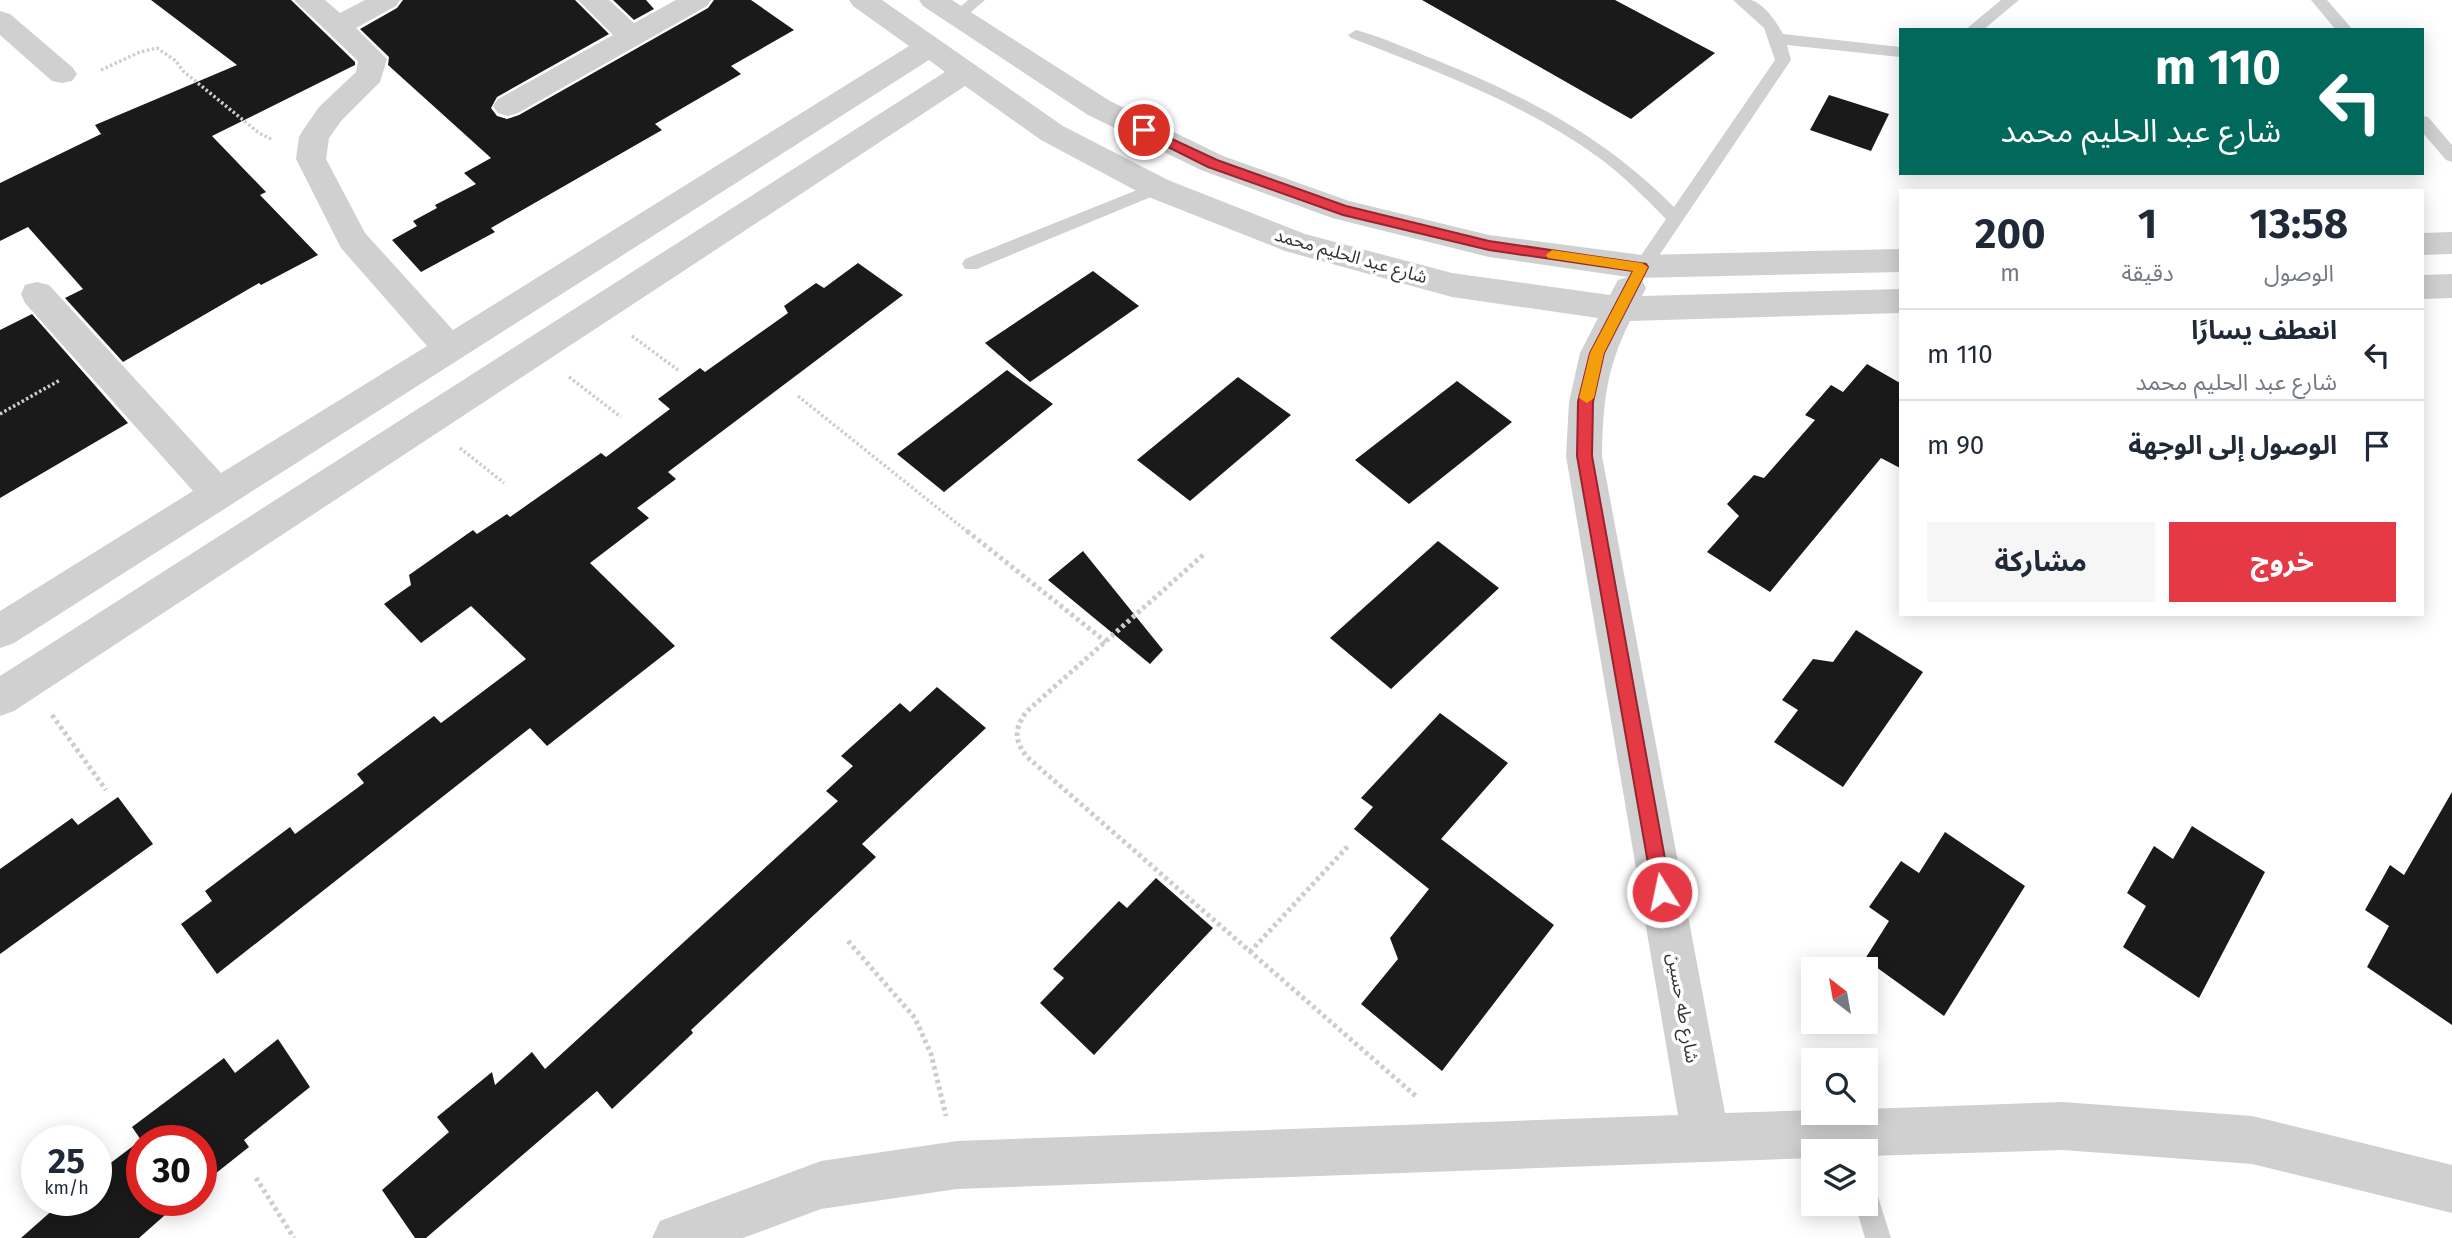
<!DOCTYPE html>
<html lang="ar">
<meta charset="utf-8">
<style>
body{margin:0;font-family:"Fira Sans","Noto Sans Arabic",sans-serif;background:#f6f6f7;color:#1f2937;direction:rtl;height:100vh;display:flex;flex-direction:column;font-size:26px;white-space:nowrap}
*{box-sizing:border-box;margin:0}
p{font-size:23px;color:#747a83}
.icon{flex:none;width:38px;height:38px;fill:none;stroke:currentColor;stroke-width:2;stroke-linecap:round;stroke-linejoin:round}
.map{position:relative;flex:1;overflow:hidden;direction:ltr}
.drawer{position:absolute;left:1899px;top:189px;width:525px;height:427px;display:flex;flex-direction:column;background:#fff;border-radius:0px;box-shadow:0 4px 18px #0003;direction:rtl}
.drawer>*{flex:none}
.hud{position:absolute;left:1899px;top:28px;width:525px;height:147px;border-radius:0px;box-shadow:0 4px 18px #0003;direction:rtl;background:#00695c;color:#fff;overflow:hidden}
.needle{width:46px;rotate:329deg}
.controls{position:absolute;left:1801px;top:957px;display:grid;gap:14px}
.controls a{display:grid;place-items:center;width:77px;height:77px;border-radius:0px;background:#fff;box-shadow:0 4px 18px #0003;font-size:35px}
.speed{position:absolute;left:21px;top:1125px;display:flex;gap:14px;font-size:35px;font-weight:700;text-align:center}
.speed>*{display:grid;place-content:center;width:91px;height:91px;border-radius:50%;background:#fff;box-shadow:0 4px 18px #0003;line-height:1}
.speed small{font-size:18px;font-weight:400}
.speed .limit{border:10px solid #d22;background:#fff;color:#111}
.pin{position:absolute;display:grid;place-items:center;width:60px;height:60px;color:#fff;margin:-30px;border:4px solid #fff;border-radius:50%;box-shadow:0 2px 7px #0007}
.me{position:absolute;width:77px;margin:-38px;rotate:350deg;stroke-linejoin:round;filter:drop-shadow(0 0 5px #0008)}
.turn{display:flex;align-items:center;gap:24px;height:147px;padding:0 28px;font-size:32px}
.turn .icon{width:91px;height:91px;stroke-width:2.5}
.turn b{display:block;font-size:49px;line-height:60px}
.eta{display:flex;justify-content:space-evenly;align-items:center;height:119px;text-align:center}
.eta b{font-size:42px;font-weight:700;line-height:49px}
.button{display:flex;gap:14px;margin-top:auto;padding:14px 28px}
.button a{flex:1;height:80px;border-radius:0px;background:#e63946;color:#fff;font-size:28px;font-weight:700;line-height:80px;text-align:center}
.button a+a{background:#f6f6f7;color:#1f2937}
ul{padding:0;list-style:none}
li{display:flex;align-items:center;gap:21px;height:91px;padding:0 28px;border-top:2px solid #e0e1e3}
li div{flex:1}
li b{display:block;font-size:26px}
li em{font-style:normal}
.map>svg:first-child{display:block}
</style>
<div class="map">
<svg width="2452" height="1238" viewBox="0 0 2452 1238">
<rect width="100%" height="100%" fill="#fff"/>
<!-- building -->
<path fill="#1a1a1a" d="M 151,0 L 291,0 L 355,62 L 355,65 L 212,136 L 266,192 L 260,195 L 318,255 L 261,285 L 259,283 L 123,362 L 65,298 L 83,289 L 28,227 L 0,241 L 0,183 L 101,134 L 95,125 L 237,65 Z
M 403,0 L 575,0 L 609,34 L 497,97 L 491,108 L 497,116 L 507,119 L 519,115 L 708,8 L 714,0 L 751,0 L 794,30 L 731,66 L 741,74 L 655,124 L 662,130 L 491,228 L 495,232 L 421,272 L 392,240 L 417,226 L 413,221 L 437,208 L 435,205 L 476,184 L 464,173 L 491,158 L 388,65 L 389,57 L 360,29 L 397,8 Z
M 613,0 L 646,0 L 654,9 L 634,20 Z
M 1422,0 L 1615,0 L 1715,53 L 1631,119 Z
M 1829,95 L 1889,114 L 1871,151 L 1810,130 Z
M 858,263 L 903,295 L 668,472 L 676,479 L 637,508 L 649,518 L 590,563 L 675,646 L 547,746 L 530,728 L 217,974 L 181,924 L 212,901 L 205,891 L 290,827 L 295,834 L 364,783 L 357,774 L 434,716 L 441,723 L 526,659 L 471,606 L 421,643 L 384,604 L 411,585 L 409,575 L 473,530 L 477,534 L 507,514 L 510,517 L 601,453 L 606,457 L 670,409 L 658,399 L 700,368 L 705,372 L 788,313 L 784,306 L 816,283 L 824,288 Z
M 1093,271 L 1139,306 L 1030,382 L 985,343 Z
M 32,314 L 128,423 L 0,498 L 0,330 Z
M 1867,364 L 1900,383 L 1900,468 L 1881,458 L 1770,592 L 1707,552 L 1739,516 L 1727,504 L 1754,475 L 1764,478 L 1815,420 L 1805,415 L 1831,385 L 1843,392 Z
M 1007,370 L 1053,404 L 944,492 L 897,454 Z
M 1238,377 L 1291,415 L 1190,501 L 1137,460 Z
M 1457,381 L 1512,422 L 1409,504 L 1355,460 Z
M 1438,541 L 1499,588 L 1391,689 L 1330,638 Z
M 1083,551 L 1163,650 L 1150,664 L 1048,580 Z
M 1856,630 L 1923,672 L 1843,787 L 1774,742 L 1798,710 L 1782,700 L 1813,659 L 1833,662 Z
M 937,687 L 986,728 L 862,844 L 876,857 L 691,1030 L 693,1033 L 612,1109 L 597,1091 L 426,1238 L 415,1238 L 382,1190 L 449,1132 L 437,1117 L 492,1072 L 495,1085 L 532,1052 L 545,1069 L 838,801 L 826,791 L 853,766 L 841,756 L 900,703 L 910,712 Z
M 1440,713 L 1508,763 L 1441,839 L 1554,925 L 1442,1071 L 1361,1004 L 1398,959 L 1390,938 L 1429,889 L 1354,829 L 1373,807 L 1361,798 Z
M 2452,792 L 2452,1025 L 2367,967 L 2389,926 L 2365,910 L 2390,865 L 2404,875 Z
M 118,797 L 153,844 L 0,954 L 0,869 L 72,818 L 78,825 Z
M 2192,826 L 2265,872 L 2199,998 L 2123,947 L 2146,906 L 2127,893 L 2154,846 L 2173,859 Z
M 1945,832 L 2025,886 L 1944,1016 L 1865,959 L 1889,921 L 1869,907 L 1901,861 L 1919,873 Z
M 1156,878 L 1213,928 L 1094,1055 L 1040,1003 L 1064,978 L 1053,969 L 1119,901 L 1127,908 Z
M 278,1039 L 310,1087 L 244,1140 L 249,1147 L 201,1185 L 201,1141 L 142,1141 L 142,1200 L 182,1200 L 139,1238 L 21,1238 L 64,1200 L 96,1200 L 96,1174 L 141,1140 L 132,1127 L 224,1058 L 235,1073 Z"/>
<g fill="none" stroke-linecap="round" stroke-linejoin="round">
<!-- path-far1 -->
<path stroke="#cdcdcd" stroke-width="3.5" stroke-dasharray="2.5 2.5" stroke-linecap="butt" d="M 101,70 L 140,52 L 157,48 L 176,61 L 183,71 L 259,133 L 271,139
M 632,336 L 678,370
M 569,377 L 621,417
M 798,396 L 969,533
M 0,414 L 60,380
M 460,448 L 504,483"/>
<!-- path -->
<path stroke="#cdcdcd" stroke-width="5" stroke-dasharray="3.5 3.5" stroke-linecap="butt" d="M 967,531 L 1106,642
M 1203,555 L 1026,712 C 1014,730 1014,740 1027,757 L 1418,1098
M 52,715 L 106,790
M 848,941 L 915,1018 L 931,1054 L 946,1116
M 1250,952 L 1349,845
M 256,1178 L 294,1238"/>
<!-- lane -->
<path fill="#d0d0d0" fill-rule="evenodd" d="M 968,0 L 985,0 L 963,19 L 953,19 L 950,16 Z
M 1733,0 C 1738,0 1747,0 1751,0 C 1765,4 1777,23 1783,34 L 1900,47 L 1900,57 L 1787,45 L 1791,60 L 1648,272 L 1636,272 L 1633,267 L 1666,219 C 1644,197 1623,175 1598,157 C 1523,103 1436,71 1351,38 L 1348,35 L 1356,30 C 1383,37 1410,50 1436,60 C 1529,98 1602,135 1674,207 L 1775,60 L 1764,28 Z
M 2001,0 L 2019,0 L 1983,30 L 1965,30 Z
M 2311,0 L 2327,0 L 2353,30 L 2336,30 Z
M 2422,116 L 2428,117 L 2452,145 L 2452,162 L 2446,160 L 2422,132 Z
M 1157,182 L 1163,184 L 1165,188 L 1163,192 L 977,269 L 965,269 L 962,264 L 965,259 Z
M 1866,1183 L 1875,1187 L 1891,1238 L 1865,1238 L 1855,1204 L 1866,1204 Z"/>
<!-- street -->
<path fill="#d0d0d0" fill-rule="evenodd" d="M 294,0 L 325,0 L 340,13 L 365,0 L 400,0 L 396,6 L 356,28 L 387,59 L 380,82 L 341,121 L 329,138 L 326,159 L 365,233 L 453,330 L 909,46 L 853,6 L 849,0 L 882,0 L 1063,126 L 1168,180 L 1305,234 L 1452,273 L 1610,295 L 1618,280 L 1628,277 L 1489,257 L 1332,218 L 1201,170 L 1088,115 L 923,6 L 919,0 L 952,0 L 1110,101 L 1223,156 L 1349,201 L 1489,235 L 1642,255 L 1900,249 L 1900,272 L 1636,278 L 1642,280 L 1646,288 L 1642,296 L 1900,289 L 1900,313 L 1630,321 C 1606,369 1603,403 1602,456 L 1725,1113 L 1813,1110 L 1813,1113 L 1866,1113 L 1866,1109 L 2063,1102 L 2252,1116 L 2452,1165 L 2452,1213 L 2252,1164 L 2063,1150 L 1866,1156 L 1866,1152 L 1813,1152 L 1813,1158 L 957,1189 L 821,1209 L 743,1238 L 652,1238 L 660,1221 L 821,1161 L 957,1141 L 1678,1115 L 1566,456 L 1569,402 L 1580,353 L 1598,318 L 1452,297 L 1285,251 L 1146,196 L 1041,140 L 965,86 L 14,711 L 0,716 L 0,676 L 945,72 L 929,60 L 14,643 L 0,648 L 0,611 L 193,491 L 25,303 L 21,294 L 25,285 L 37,282 L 49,285 L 221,473 L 427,346 L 341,248 L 296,159 L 299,137 L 303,130 L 319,107 L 356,72 L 358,61 Z
M 578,0 L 609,0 L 634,23 L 676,0 L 711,0 L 707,6 L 518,113 L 508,116 L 498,113 L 493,106 L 498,99 L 613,35 Z
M 0,11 L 10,14 L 72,67 L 77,74 L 72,81 L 62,83 L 52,81 L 0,35 Z
M 2452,232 L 2452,254 L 2422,255 L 2422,233 Z
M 2452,274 L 2452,298 L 2422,299 L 2422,275 Z"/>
</g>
<!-- route -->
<path fill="#e63946" stroke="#96252e" stroke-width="2" d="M 1144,126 L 1217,160 L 1346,206 L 1489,241 L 1646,264 L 1648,267 L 1604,353 L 1593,402 L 1592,456 L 1671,892 L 1668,898 L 1662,901 L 1656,898 L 1653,892 L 1577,456 L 1578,402 L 1590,353 L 1633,271 L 1489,250 L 1343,215 L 1208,167 L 1140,133 L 1138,130 Z"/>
<!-- slow -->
<path fill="#f59e0b" d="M 1552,250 L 1642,263 L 1648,267 L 1604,353 L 1594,398 L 1587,403 L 1579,398 L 1590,353 L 1633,271 L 1548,258 L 1546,255 Z"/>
<g text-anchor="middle" stroke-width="7" stroke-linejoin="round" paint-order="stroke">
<!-- street labels -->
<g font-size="18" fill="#333" stroke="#fff">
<text transform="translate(1351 256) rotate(16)" y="6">شارع عبد الحليم محمد</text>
<text transform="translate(1683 1008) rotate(80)" y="6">شارع طه حسين</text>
</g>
</g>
</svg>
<div class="controls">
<a><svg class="needle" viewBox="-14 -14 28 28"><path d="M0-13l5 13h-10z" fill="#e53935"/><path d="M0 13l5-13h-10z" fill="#747a83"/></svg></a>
<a><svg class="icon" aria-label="search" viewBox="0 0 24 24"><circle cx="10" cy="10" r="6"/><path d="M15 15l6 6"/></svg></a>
<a><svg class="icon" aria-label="layers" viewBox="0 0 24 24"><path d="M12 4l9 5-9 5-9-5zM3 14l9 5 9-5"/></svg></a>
</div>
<div class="speed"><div>25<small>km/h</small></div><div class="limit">30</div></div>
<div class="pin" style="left:1144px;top:130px;background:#d93025"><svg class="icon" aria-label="arrive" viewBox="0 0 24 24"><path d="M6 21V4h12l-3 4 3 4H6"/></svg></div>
<svg class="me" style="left:1662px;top:892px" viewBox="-20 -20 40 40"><circle r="17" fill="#e63946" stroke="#fff" stroke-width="3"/><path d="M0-11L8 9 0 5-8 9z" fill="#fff"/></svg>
<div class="hud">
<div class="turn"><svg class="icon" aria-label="left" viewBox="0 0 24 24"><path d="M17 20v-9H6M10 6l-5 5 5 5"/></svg><div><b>110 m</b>شارع عبد الحليم محمد</div></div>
</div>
<section class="drawer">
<div class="eta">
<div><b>13:58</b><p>الوصول</p></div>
<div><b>1</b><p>دقيقة</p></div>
<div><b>200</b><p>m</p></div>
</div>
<ul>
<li><svg class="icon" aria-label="left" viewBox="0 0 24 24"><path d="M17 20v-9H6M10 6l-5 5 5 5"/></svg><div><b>انعطف يسارًا</b><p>شارع عبد الحليم محمد</p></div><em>110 m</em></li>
<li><svg class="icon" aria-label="arrive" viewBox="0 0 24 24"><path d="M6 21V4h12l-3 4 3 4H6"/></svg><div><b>الوصول إلى الوجهة</b></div><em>90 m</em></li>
</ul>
<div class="button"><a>خروج</a><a>مشاركة</a></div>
</section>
</div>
